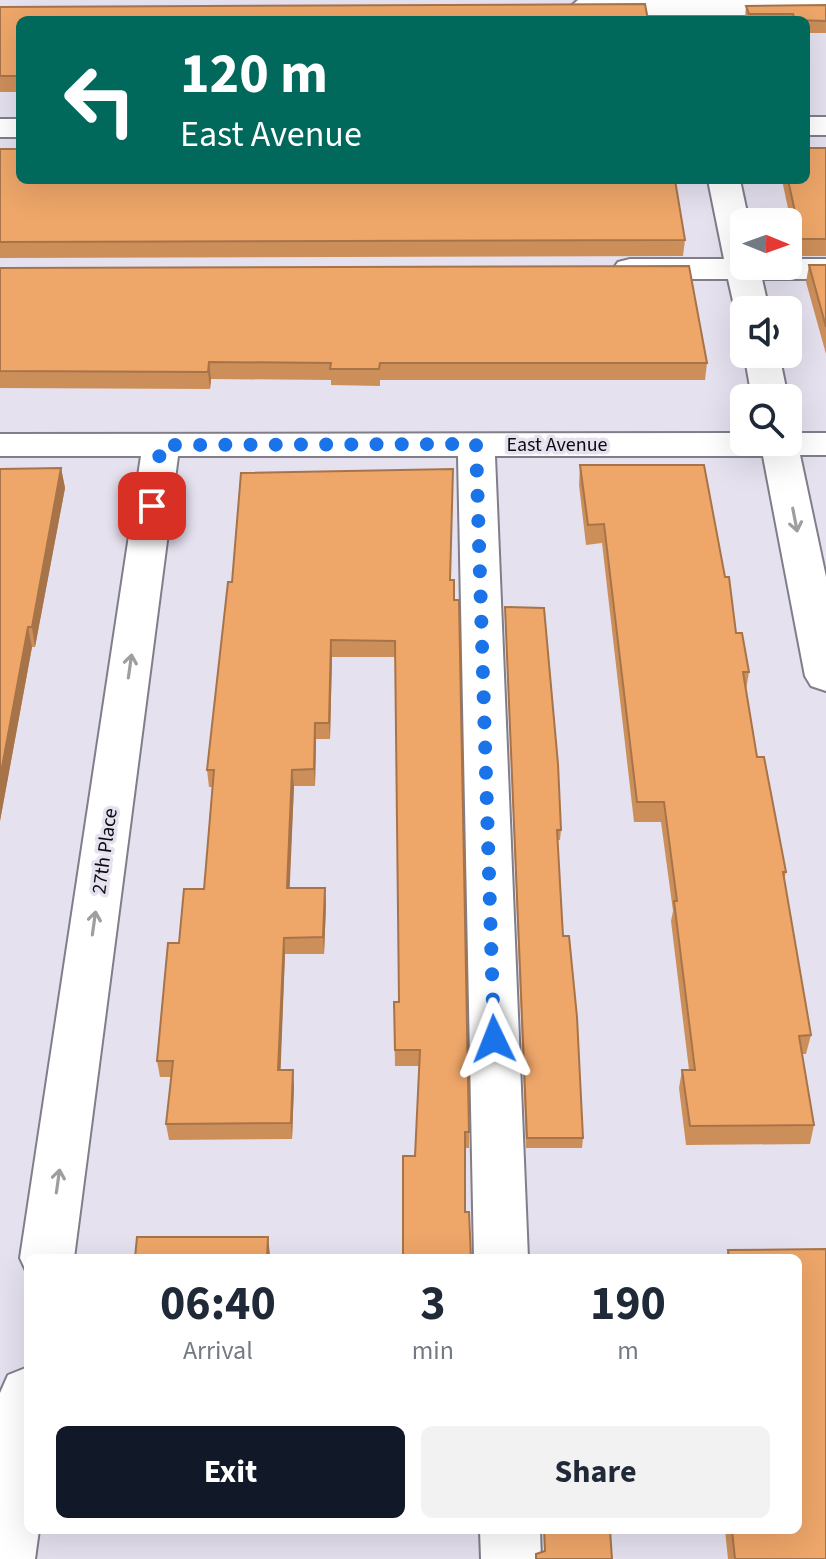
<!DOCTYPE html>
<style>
body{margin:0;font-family:"Source Sans 3",sans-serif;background:#f2f2f3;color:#1f2937;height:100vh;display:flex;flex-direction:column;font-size:30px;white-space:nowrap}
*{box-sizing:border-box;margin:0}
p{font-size:26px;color:#747a83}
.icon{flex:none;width:44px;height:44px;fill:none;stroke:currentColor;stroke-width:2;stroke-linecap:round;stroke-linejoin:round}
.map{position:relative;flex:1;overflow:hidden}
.details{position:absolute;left:24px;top:1254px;width:778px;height:280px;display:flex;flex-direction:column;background:#fff;border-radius:12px;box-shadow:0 8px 32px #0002}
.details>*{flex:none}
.guide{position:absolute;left:16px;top:16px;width:794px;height:168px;border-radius:12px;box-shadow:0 8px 32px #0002;background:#00695c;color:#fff;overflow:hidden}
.needle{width:52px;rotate:91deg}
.buttons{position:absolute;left:730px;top:208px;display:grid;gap:16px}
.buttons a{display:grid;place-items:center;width:72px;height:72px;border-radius:12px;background:#fff;box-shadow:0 8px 32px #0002;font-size:40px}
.pin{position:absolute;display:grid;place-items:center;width:68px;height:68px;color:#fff;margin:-34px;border-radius:16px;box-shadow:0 4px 12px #0006}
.me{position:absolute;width:88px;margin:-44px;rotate:358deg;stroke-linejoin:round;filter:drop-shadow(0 0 6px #0008)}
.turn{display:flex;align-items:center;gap:28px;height:168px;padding:0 32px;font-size:36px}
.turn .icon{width:104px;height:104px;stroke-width:2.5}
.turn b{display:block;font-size:56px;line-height:68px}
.eta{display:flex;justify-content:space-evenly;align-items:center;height:136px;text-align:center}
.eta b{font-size:48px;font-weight:700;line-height:56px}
.action{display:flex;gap:16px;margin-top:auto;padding:16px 32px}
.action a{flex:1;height:92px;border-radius:12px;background:#111827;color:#fff;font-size:32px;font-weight:700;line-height:92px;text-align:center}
.action a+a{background:#f2f2f3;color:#1f2937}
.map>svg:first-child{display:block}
</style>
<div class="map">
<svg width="826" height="1559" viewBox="0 0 826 1559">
<rect width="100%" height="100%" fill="#e5e1ef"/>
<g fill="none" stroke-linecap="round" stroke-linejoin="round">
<defs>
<path id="minor" d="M 826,0 L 826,15 L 584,15 L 574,13 L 570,7 L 578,0 Z
M 806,117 L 826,117 L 826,135 L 806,135 Z
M 0,119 L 20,119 L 20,137 L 0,137 Z
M 708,180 L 740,180 L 749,222 L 744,222 L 744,266 L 788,266 L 788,259 L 826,259 L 826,279 L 762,279 L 769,310 L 744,310 L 744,318 L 735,310 L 728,279 L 630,279 L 618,276 L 613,269 L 618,262 L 630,259 L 724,259 Z
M 744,353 L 779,354 L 788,398 L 752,398 Z
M 744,433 L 744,442 L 788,442 L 788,433 L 826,433 L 826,455 L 800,455 L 826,577 L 826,691 L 811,686 L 805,676 L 763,456 L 495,456 L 528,1258 L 474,1258 L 458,456 L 178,456 L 74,1258 L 28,1258 L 28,1275 L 20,1258 L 141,456 L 0,456 L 0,434 Z
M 28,1367 L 28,1530 L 39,1530 L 35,1559 L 0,1559 L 0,1393 L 8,1375 Z
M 480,1530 L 540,1530 L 541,1559 L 481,1559 Z"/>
</defs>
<!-- minor casing -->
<use href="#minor" stroke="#817d89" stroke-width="4"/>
<!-- minor -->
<use href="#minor" fill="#fff" fill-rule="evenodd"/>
</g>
<!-- wall -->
<path fill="#cd8f5a" d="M 826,5 L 826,33 L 806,33 L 806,20 L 745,20 L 745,18 L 746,6 Z
M 0,7 L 20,20 L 20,92 L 0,92 Z
M 826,148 L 826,256 L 798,256 L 782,180 L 806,180 Z
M 0,149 L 685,240 L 683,256 L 0,258 Z
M 809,265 L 826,265 L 826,354 L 806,282 Z
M 0,268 L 707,363 L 705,380 L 380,380 L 380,386 L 331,385 L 331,380 L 211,379 L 210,389 L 0,388 Z
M 580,465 L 725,577 L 736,633 L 749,672 L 746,690 L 757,757 L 786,872 L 784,880 L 811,1035 L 806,1054 L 802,1054 L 814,1125 L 810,1144 L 686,1145 L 679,1088 L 682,1070 L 689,1070 L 671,921 L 673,911 L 661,822 L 634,822 L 602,543 L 586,545 L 579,485 Z
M 61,468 L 65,488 L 35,647 L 32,647 L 0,821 L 0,469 Z
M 450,580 L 454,600 L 469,1132 L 469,1148 L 465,1148 L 465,1212 L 471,1258 L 415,1156 L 419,1066 L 395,1066 L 394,1002 L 399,1002 L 395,657 L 332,657 L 330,739 L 316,739 L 315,786 L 294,786 L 289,888 L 325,888 L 326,905 L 324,954 L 285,954 L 280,1070 L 294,1086 L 292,1139 L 169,1140 L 166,1124 L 171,1077 L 160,1077 L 157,1061 L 179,943 L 204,889 L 212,787 L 209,787 L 207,770 L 228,582 Z
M 505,607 L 561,830 L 560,840 L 557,840 L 563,936 L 583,1138 L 582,1148 L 526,1148 Z
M 826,1249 L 826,1559 L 728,1559 L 725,1530 L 798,1530 L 798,1258 L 726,1258 L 728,1250 Z"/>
<!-- shaded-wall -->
<path fill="#a7744a" d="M 209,362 L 211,379 L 210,389 L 208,372 Z
M 61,468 L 65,488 L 35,647 L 32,627 Z
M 28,627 L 32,647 L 0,821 L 0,778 Z
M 331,640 L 332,657 L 330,739 L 329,723 Z
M 315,723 L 316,739 L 315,786 L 314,769 Z
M 292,770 L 294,786 L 289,905 L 287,888 Z
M 325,888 L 326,905 L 324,954 L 323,937 Z
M 284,938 L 285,954 L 280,1086 L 278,1070 Z
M 293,1070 L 294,1086 L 292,1139 L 291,1123 Z
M 268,1237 L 270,1255 L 269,1258 L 267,1258 Z"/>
<!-- building -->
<path fill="#eea669" stroke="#a7744a" stroke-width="2" d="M 645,4 L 648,20 L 20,20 L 20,76 L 0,76 L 0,7 Z
M 826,5 L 826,21 L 795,20 L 793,14 L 749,14 L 746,6 Z
M 806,148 L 826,148 L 826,239 L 801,239 L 788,180 L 806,180 Z
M 0,149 L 20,149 L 20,180 L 675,180 L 685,240 L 0,242 Z
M 809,265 L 826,265 L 826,327 Z
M 689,266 L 707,363 L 380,363 L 379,369 L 330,369 L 331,363 L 209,362 L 208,372 L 0,371 L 0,268 Z
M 580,465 L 704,465 L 725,577 L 729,577 L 736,633 L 742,633 L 749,672 L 743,672 L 757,757 L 764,757 L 786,872 L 783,872 L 811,1035 L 799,1036 L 814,1125 L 690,1126 L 682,1070 L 695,1070 L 674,901 L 677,901 L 664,802 L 637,802 L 604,524 L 588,525 Z
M 61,468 L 32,627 L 28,627 L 0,778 L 0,469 Z
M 453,469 L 450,580 L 454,580 L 454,600 L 459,600 L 469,1132 L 465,1132 L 465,1212 L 469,1212 L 471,1258 L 403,1258 L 403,1156 L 415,1156 L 420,1050 L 395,1050 L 394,1002 L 399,1002 L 395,641 L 331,640 L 329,723 L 315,723 L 314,769 L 292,770 L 287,888 L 325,888 L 323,937 L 284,938 L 278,1070 L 293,1070 L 291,1123 L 166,1124 L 173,1061 L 157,1061 L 168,943 L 179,943 L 184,889 L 204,889 L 214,770 L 207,770 L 228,582 L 232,582 L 241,473 Z
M 505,607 L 544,608 L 558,764 L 561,830 L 557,830 L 563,936 L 569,936 L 577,1017 L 583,1138 L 527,1138 Z
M 137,1237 L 268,1237 L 267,1258 L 135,1258 Z
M 826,1249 L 826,1559 L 735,1559 L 732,1530 L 798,1530 L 798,1258 L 729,1258 L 728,1250 Z
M 544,1530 L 610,1530 L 612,1559 L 536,1559 L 536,1554 L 545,1551 Z"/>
<!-- one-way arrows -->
<defs><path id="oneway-shaft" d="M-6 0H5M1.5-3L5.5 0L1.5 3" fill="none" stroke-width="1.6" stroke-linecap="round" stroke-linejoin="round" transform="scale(2)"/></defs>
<g stroke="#9e9d9f">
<use href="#oneway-shaft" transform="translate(795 520) rotate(79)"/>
<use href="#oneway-shaft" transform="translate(130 666) rotate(-82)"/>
<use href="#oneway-shaft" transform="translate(94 923) rotate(-82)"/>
<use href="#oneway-shaft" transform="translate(58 1181) rotate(-82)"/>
</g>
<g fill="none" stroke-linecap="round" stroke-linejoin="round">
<!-- route -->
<path stroke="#1a73e8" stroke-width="14" stroke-dasharray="0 25.2" d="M 152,506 L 161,445 L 476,444 L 494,1039"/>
</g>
<g text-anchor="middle" stroke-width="7" stroke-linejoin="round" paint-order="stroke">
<!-- street labels -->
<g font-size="20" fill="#0c0b10" stroke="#e5e1ef">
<text x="557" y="451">East Avenue</text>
<text transform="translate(104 851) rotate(-82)" y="7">27th Place</text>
</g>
</g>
</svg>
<div class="buttons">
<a><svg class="needle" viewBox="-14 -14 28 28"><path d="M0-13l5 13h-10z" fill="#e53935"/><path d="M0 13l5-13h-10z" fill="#747a83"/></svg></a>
<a><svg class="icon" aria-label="sound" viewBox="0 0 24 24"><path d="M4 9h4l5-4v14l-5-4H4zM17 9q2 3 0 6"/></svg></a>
<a><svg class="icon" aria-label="search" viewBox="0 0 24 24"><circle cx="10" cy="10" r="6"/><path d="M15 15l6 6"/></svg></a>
</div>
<div class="pin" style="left:152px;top:506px;background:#d93025"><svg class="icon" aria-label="arrive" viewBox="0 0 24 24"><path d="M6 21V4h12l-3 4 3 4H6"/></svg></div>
<svg class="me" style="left:494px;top:1039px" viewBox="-20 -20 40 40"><path d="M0-17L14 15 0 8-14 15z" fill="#1a73e8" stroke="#fff" stroke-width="4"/></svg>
<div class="guide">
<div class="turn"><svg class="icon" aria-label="left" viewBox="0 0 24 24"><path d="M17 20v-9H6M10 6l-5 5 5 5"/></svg><div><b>120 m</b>East Avenue</div></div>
</div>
<section class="details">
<div class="eta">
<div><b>06:40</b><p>Arrival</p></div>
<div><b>3</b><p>min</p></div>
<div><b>190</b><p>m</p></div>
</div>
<div class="action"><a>Exit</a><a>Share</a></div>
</section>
</div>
